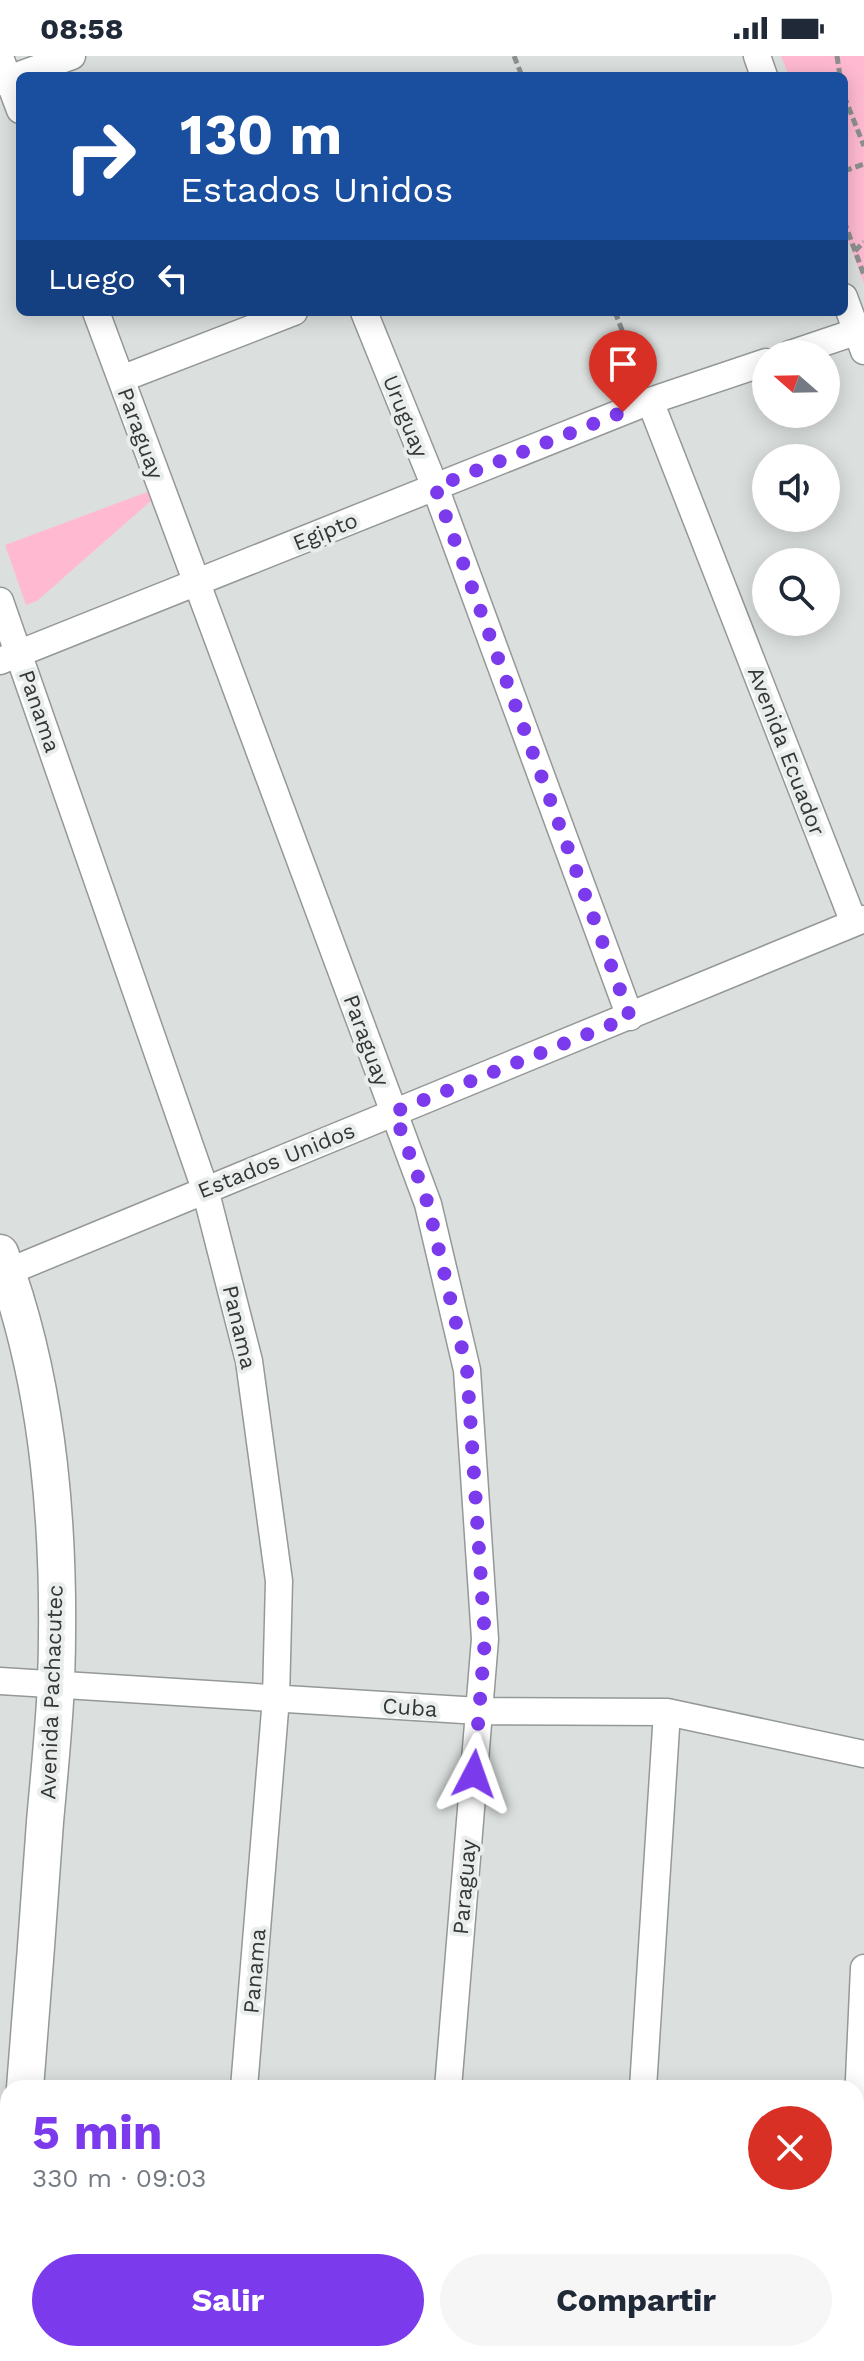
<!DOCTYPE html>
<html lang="es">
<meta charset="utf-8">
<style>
body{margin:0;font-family:"Work Sans",sans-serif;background:#f6f6f7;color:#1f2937;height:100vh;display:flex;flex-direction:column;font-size:30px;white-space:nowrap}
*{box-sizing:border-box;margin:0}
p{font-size:26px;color:#747a83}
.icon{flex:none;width:44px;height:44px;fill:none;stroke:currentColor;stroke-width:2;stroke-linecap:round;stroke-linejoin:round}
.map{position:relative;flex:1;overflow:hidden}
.drawer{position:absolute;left:0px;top:2024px;width:864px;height:282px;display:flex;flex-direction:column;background:#fff;border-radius:24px 24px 0 0;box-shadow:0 4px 20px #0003}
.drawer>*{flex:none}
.guide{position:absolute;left:16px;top:16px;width:832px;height:244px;border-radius:12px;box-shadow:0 4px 20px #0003;background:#1a4fa0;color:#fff;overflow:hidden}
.needle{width:52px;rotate:290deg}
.controls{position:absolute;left:752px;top:284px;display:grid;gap:16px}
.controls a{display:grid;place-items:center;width:88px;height:88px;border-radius:50%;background:#fff;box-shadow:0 4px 20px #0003;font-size:40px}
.pin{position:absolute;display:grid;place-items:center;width:68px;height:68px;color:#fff;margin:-82px -34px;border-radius:50% 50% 50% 0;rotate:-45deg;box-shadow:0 0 8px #0007}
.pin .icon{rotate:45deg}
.me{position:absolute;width:88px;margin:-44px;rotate:4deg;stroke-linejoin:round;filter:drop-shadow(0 0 6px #0008)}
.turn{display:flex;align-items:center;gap:28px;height:168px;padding:0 32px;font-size:36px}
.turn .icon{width:104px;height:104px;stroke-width:2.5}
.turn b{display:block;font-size:56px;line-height:68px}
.then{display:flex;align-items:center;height:76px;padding:0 32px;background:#0003;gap:16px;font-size:30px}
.round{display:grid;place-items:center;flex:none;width:84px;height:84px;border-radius:42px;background:#f6f6f7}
.headline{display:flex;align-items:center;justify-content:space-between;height:136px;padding:0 32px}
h1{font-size:48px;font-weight:700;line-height:60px;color:#7c3aed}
.button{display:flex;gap:16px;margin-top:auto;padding:16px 32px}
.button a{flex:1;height:92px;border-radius:48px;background:#7c3aed;color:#fff;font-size:32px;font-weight:700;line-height:92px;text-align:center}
.button a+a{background:#f6f6f7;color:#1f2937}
.status{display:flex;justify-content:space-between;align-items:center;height:56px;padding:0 40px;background:#fff;direction:ltr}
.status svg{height:22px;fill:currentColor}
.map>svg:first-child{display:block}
</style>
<div class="status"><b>08:58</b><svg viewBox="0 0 49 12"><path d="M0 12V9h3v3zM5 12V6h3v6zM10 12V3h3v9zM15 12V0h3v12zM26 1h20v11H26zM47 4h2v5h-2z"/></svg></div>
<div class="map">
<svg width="864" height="2305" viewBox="0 0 864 2305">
<rect width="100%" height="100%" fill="#dbe0df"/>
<!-- green -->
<path fill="#ffbad2" d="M 781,0 L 864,0 L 864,228 L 844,173 L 844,20 L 789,20 Z
M 147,436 L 152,444 L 37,545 L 26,549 L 5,489 Z"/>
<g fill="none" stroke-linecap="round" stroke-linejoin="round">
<defs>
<path id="street" d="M 757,0 L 764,20
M 0,1 L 20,54
M 0,26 L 72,0
M 844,241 L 864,295
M 96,256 L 428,1148 L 467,1314 L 485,1583 L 448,2032
M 364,256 L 435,431 L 630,961
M 790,298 L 864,273
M 121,323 L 294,256
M 650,345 L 854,867
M 0,545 L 205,1133 L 249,1305 L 279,1525 L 276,1642 L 244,2032
M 0,605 L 650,345 L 766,306
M 0,1219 L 864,863
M 0,1625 L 479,1655 L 667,1656 L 864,1698
M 643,2032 L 667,1656
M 856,2090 L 864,1912
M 192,2298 L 301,2305
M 427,2305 L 427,2298
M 625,2305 L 625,2298
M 846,2305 L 847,2298"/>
<path id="secondary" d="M 0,1197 C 51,1332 61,1484 56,1627 C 54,1673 49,1720 45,1766 C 39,1855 32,1943 25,2032
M 4,2305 L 8,2252"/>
</defs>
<!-- street casing -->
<use href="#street" stroke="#949897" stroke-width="29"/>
<!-- secondary casing -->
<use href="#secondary" stroke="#949897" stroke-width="39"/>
<!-- path -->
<path stroke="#8d908f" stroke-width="5" stroke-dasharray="8 4" stroke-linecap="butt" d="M 514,0 L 522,20
M 837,0 L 840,20
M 844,40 L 864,90
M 844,115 L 864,108
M 844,165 L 864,219
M 855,195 L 864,186
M 615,256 L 639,318"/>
<!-- street -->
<use href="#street" stroke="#fff" stroke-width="26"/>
<!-- secondary -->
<use href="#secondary" stroke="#fff" stroke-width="36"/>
</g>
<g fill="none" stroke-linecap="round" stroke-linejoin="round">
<!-- route -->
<path stroke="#7c3aed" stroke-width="14" stroke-dasharray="0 25.2" d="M 474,1718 L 485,1583 L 467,1314 L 428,1148 L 394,1056 L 630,961 L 435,431 L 623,356"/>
</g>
<g text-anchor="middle" stroke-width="8" stroke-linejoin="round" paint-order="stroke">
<!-- street labels -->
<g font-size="22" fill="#353736" stroke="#e9edec">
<text transform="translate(406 360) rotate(68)" y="8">Uruguay</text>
<text transform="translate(141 377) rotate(70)" y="8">Paraguay</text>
<text transform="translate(325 475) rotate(-22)" y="8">Egipto</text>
<text transform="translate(40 655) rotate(71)" y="8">Panama</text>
<text transform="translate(787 695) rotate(69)" y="8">Avenida Ecuador</text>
<text transform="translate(367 984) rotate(70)" y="8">Paraguay</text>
<text transform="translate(276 1104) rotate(-22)" y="8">Estados Unidos</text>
<text transform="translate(240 1271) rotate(77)" y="8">Panama</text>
<text transform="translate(51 1636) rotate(-88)" y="8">Avenida Pachacutec</text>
<text transform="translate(410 1651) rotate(4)" y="8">Cuba</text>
<text transform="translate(464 1831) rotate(-85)" y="8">Paraguay</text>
<text transform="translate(254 1915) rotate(-85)" y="8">Panama</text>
</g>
</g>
</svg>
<div class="controls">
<a><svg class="needle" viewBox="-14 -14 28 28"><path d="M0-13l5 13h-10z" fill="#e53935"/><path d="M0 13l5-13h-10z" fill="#747a83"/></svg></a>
<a><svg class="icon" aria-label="sound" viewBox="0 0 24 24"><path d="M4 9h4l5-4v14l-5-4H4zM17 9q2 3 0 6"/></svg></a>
<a><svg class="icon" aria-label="search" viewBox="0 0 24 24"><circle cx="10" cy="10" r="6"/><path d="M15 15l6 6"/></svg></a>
</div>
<div class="pin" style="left:623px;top:356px;background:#d93025"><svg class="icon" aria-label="arrive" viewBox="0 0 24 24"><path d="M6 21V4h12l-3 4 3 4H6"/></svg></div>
<svg class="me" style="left:474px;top:1718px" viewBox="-20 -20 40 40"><path d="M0-17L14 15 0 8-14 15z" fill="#7c3aed" stroke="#fff" stroke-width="4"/></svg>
<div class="guide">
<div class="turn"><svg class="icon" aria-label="right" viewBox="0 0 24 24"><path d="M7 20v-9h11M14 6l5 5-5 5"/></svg><div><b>130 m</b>Estados Unidos</div></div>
<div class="then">Luego<svg class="icon" aria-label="left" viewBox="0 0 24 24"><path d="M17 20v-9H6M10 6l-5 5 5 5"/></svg></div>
</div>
<section class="drawer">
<div class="headline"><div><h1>5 min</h1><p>330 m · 09:03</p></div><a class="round" style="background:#d93025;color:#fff"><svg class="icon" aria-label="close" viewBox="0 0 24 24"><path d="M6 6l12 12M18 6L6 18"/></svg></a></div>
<div class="button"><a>Salir</a><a>Compartir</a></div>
</section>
</div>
